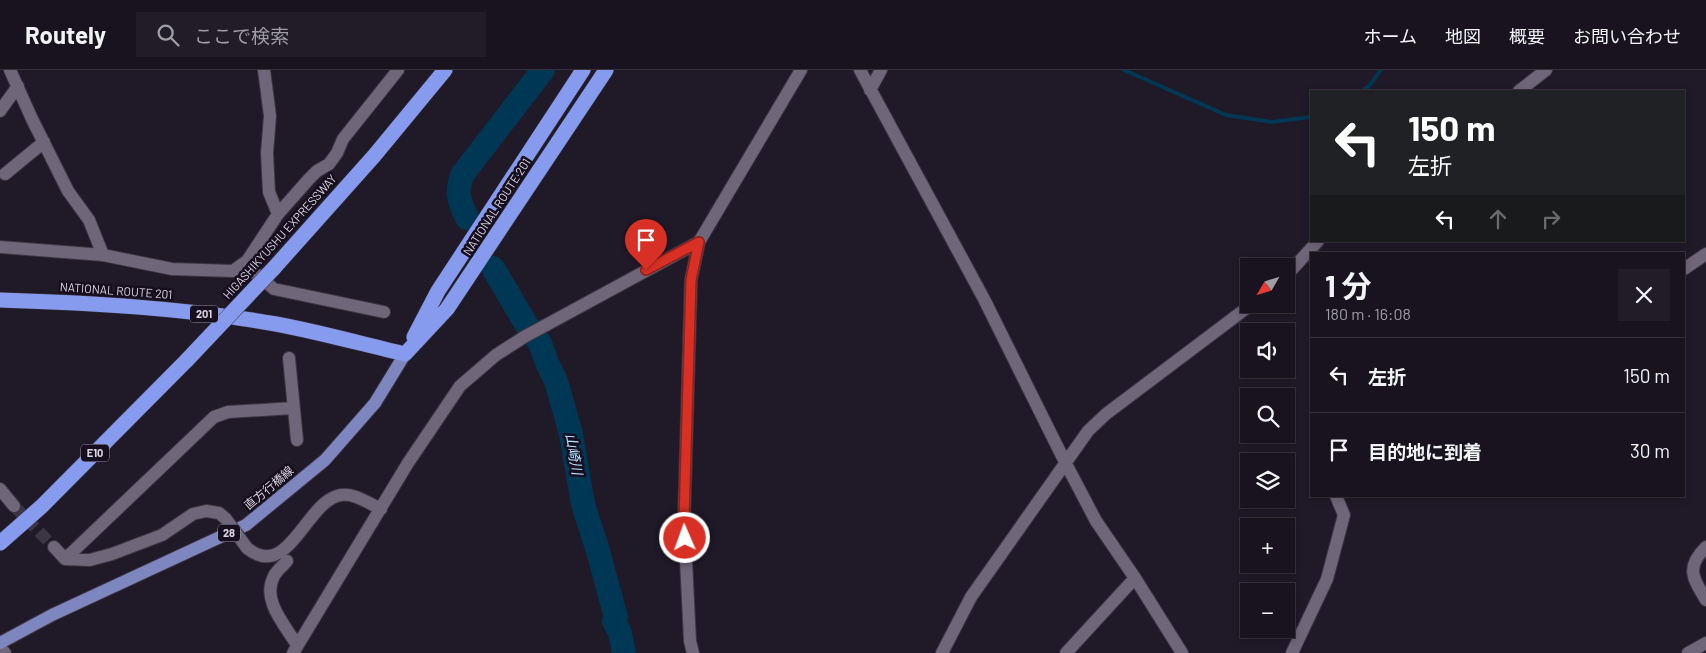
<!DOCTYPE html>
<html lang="ja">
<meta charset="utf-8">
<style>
body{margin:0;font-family:Barlow,"Noto Sans JP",sans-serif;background:#211c27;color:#f1f3f6;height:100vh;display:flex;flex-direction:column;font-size:19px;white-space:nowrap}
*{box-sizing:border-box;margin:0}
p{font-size:16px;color:#9f9ea4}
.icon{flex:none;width:28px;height:28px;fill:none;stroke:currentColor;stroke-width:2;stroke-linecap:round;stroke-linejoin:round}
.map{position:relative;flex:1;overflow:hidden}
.sheet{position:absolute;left:1310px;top:182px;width:375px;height:245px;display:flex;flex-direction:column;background:#18131e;border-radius:0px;box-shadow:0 2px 8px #0003,0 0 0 1px #36323c}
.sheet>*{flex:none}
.banner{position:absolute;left:1310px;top:20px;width:375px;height:152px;border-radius:0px;box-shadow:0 2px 8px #0003,0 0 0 1px #36323c;background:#202124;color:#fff;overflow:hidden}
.needle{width:32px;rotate:231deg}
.buttons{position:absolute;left:1240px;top:188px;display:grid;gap:10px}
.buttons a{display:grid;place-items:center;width:55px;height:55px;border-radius:0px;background:#18131e;box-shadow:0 2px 8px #0003,0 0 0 1px #36323c;font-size:25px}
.pin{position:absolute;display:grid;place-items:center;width:42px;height:42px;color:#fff;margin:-51px -21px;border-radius:50% 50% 50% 0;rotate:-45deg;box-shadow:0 0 5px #0007}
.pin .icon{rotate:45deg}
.me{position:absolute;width:55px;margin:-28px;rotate:358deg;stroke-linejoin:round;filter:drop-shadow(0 0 4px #0008)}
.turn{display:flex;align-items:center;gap:18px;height:105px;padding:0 15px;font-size:22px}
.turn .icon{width:65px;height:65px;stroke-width:2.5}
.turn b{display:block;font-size:35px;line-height:42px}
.lanes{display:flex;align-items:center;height:48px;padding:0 15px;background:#0003;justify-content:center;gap:25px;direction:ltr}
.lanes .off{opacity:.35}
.round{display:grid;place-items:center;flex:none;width:52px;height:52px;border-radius:0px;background:#211c27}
.overview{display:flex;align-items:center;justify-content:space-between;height:85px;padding:0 15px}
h1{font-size:30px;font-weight:700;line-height:38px}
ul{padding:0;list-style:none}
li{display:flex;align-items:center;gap:15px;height:75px;padding:0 15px;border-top:1px solid #36323c}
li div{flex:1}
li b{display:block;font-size:19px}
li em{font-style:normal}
header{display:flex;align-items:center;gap:30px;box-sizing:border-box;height:70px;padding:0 25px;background:#18131e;border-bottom:1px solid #36323c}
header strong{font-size:24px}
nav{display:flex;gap:28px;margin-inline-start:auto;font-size:18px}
.search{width:350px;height:45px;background:#211c27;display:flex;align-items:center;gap:12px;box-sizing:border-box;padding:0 18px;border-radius:0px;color:#9f9ea4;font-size:19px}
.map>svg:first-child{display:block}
</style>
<header>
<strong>Routely</strong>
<div class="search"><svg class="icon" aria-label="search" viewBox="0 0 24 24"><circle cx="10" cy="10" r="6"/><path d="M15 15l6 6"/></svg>ここで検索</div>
<nav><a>ホーム</a><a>地図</a><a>概要</a><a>お問い合わせ</a></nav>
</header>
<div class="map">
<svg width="1706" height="583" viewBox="0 0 1706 583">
<rect width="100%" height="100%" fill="#201928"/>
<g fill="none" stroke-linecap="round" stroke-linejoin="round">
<!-- stream -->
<path stroke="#003754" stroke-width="4" d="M 1124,0 L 1226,45 L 1272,52 L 1311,47
M 1362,21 L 1369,16 L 1381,0"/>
<!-- river -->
<path stroke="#003754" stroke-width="24" d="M 467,148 C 459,131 456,123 462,105 L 543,0
M 493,198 L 526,254 L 540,273 L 547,293 L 556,311 L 571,364 L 583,434 L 598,481 L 616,547 L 614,551 L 620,563 L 624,583"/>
<!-- minor-tunnel -->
<path stroke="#3c3544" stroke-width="12" stroke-dasharray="12 6" stroke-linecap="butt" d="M 14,436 L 54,477"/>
<defs>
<path id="minor" d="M 10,0 L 32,49 L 68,121 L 89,150 L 103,185
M 264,0 L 270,46 L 267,83 L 269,122 L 278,144
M 860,0 L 984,229 L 1065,392 L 1096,451 L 1135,508 L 1182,583
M 870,20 L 881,0
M 1519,21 L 1546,0
M 0,41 L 18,16
M 5,104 L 44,72
M 0,177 L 103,185 L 172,199 L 233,201 L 247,191 L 278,144 L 309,109 L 317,101 L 329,94 L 337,83 L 343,69 L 398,0
M 247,191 L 254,202 L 274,219 L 384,242
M 1684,199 L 1706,184
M 1286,206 L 1318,171
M 289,288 L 297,370
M 0,419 L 14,436
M 54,477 L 65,489 L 214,347 L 228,342 L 293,338
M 1706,477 C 1685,498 1693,508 1706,530
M 247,478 C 287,511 305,436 337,426 C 352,421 368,433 381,439
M 65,489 L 90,490 L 112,484 L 162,465 L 193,444 L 206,441 L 219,443 L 226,449
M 287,491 C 283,496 277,500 274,506 C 261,530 285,555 297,575
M 0,578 L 5,583
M 293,583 L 408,393 L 460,316 L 496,285 L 524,267 L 699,172
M 693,583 L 690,571 L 684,450 L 691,210 L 699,172 L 801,0
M 942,583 L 971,527 L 1088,361 L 1106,344 L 1252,234
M 1066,583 L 1135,508
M 1292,583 L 1327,509 L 1344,445 L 1336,426
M 1688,583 L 1706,573"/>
<path id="major" d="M 0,573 L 52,545 L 246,455 L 325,390 L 375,333 L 405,284"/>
<path id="highway" d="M 274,198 L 374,86 L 445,0
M 0,230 C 92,233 185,238 276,254 C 319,262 362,274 405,284
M 414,267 L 438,221 L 583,0
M 405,284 L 447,239 L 606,0
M 0,473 L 42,436 L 187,290"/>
</defs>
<!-- minor casing -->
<use href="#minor" stroke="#3c3643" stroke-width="14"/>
<!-- major casing -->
<use href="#major" stroke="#3c3643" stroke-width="14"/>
<!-- highway casing -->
<use href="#highway" stroke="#3c3643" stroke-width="16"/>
<!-- minor -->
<use href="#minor" stroke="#6f6679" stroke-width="12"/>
<!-- major -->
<use href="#major" stroke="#7d86bf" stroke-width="12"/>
<!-- highway -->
<use href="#highway" stroke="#879bee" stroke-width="15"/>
<defs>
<path id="minor-bridge" d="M 226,449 L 247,478"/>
<path id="highway-bridge" d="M 187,290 L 274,198"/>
</defs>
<!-- minor-bridge casing -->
<use href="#minor-bridge" stroke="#3c3643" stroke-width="14" stroke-linecap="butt"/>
<!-- highway-bridge casing -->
<use href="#highway-bridge" stroke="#3c3643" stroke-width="16" stroke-linecap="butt"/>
<!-- minor-bridge -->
<use href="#minor-bridge" stroke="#6f6679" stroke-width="12"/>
<!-- highway-bridge -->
<use href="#highway-bridge" stroke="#879bee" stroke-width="15"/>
</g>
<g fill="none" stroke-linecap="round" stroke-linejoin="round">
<defs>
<path id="route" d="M 646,200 L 699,172 L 691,210 L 684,450 L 685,468"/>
</defs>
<!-- route casing -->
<use href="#route" stroke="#8d1f18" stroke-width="12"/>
<!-- route -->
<use href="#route" stroke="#d93025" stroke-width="9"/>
</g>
<g text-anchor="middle" stroke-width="5" stroke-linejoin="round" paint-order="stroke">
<!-- shield labels -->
<g fill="#170f1f" stroke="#a09aa7" stroke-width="1">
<rect x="190" y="235.5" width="28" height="17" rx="4"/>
<rect x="81" y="374.5" width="28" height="17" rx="4"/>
<rect x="218" y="454.5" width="22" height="17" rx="4"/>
</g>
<g font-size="11" font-weight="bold" fill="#dbd6e1">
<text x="204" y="248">201</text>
<text x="95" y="387">E10</text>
<text x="229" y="467">28</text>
</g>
<!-- street labels -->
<g font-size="12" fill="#dbd6e1" stroke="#170f1f">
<text transform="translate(497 137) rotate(-57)" y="4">NATIONAL ROUTE 201</text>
<text transform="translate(280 167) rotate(-48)" y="4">HIGASHIKYUSHU EXPRESSWAY</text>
<text transform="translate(116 221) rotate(4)" y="4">NATIONAL ROUTE 201</text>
<text transform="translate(269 418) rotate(-40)" y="4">直方行橋線</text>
</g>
<!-- water labels -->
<g font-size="14" font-style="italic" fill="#b4e0ff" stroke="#170f1f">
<text transform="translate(574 384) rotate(80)" y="5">山崎川</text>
</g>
</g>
</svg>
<div class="buttons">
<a><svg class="needle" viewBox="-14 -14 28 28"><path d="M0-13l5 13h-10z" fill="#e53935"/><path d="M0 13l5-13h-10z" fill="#9f9ea4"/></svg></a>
<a><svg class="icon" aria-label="sound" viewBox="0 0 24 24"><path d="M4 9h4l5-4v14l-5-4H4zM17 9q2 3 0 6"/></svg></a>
<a><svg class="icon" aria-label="search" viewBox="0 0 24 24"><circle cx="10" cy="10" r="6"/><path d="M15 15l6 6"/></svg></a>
<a><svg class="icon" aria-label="layers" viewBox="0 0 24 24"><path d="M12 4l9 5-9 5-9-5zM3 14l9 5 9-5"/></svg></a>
<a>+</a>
<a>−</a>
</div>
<div class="pin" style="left:646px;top:200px;background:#d93025"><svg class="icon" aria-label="arrive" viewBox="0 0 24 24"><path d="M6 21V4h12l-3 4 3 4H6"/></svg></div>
<svg class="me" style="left:685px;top:468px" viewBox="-20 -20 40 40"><circle r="17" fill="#d93025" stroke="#fff" stroke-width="3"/><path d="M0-11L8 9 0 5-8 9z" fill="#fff"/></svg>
<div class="banner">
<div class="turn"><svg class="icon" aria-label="left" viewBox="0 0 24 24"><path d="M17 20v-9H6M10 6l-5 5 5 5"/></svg><div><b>150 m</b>左折</div></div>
<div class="lanes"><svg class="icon" aria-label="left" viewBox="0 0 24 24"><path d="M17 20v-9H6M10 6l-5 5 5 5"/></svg><svg class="icon off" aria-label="ahead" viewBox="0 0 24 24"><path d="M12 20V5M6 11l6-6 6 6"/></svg><svg class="icon off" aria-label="right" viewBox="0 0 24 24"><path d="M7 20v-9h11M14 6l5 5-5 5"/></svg></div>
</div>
<section class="sheet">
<div class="overview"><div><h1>1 分</h1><p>180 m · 16:08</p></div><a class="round"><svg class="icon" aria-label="close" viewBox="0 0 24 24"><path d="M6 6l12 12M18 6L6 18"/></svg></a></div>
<ul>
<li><svg class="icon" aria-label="left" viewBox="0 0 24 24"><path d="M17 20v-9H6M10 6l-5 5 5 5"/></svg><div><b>左折</b></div><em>150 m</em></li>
<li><svg class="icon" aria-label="arrive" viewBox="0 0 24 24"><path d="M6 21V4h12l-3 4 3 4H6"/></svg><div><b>目的地に到着</b></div><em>30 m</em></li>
</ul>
</section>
</div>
